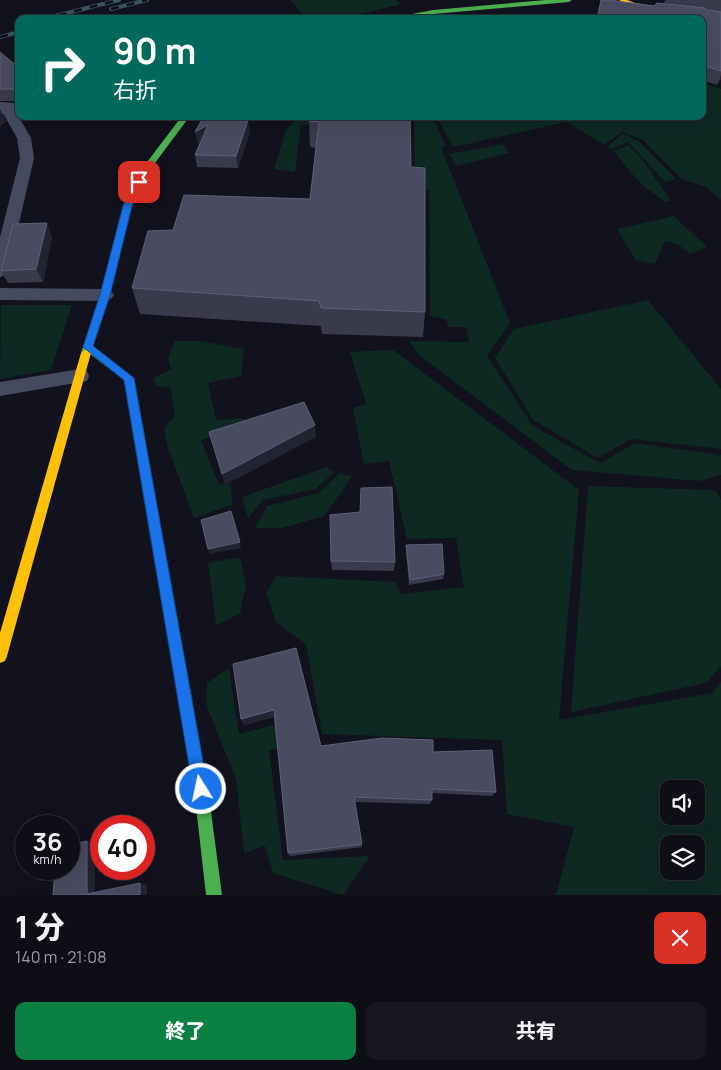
<!DOCTYPE html>
<html lang="ja">
<meta charset="utf-8">
<style>
body{margin:0;font-family:Manrope,"Noto Sans JP",sans-serif;background:#16171f;color:#f1f3f6;height:100vh;display:flex;flex-direction:column;font-size:19px;white-space:nowrap}
*{box-sizing:border-box;margin:0}
p{font-size:16px;color:#9a9ca1}
.icon{flex:none;width:28px;height:28px;fill:none;stroke:currentColor;stroke-width:2;stroke-linecap:round;stroke-linejoin:round}
.map{position:relative;height:895px;overflow:hidden}
.details{display:flex;flex-direction:column;background:#0d0e16;flex:1}
.details>*{flex:none}
.hud{position:absolute;left:15px;top:15px;width:691px;height:105px;border-radius:10px;box-shadow:0 5px 20px #0002,0 0 0 1px #2d2e35;background:#00695c;color:#fff;overflow:hidden}
.controls{position:absolute;left:660px;top:780px;display:grid;gap:10px}
.controls a{display:grid;place-items:center;width:45px;height:45px;border-radius:10px;background:#0d0e16;box-shadow:0 5px 20px #0002,0 0 0 1px #2d2e35;font-size:25px}
.speed{position:absolute;left:15px;top:815px;display:flex;gap:10px;font-size:25px;font-weight:700;text-align:center}
.speed>*{display:grid;place-content:center;width:65px;height:65px;border-radius:50%;background:#0d0e16;box-shadow:0 5px 20px #0002,0 0 0 1px #2d2e35;line-height:1}
.speed small{font-size:12px;font-weight:400}
.speed .limit{border:8px solid #d22;background:#fff;color:#111}
.pin{position:absolute;display:grid;place-items:center;width:42px;height:42px;color:#fff;margin:-21px;border-radius:10px;box-shadow:0 2px 8px #0006}
.me{position:absolute;width:55px;margin:-28px;rotate:350deg;stroke-linejoin:round;filter:drop-shadow(0 0 4px #0008)}
.turn{display:flex;align-items:center;gap:18px;height:105px;padding:0 15px;font-size:22px}
.turn .icon{width:65px;height:65px;stroke-width:2.5}
.turn b{display:block;font-size:35px;line-height:42px}
.round{display:grid;place-items:center;flex:none;width:52px;height:52px;border-radius:10px;background:#16171f}
.head{display:flex;align-items:center;justify-content:space-between;height:85px;padding:0 15px}
h1{font-size:30px;font-weight:800;line-height:38px}
.action{display:flex;gap:10px;margin-top:auto;padding:10px 15px}
.action a{flex:1;height:58px;border-radius:10px;background:#0b8043;color:#fff;font-size:20px;font-weight:800;line-height:58px;text-align:center}
.action a+a{background:#16171f;color:#f1f3f6}
.map>svg:first-child{display:block}
</style>
<div class="map">
<svg width="721" height="895" viewBox="0 0 721 895">
<rect width="100%" height="100%" fill="#11121d"/>
<!-- green -->
<path fill="#0e2822" fill-rule="evenodd" d="M 290,0 L 396,0 L 401,4 L 342,19 L 302,19 L 303,15 Z
M 703,83 L 721,89 L 721,200 L 706,187 L 682,179 L 643,140 L 622,132 L 604,145 L 567,122 L 453,147 L 436,116 L 702,116 Z
M 301,116 L 391,116 L 301,125 L 295,172 L 274,169 L 286,129 Z
M 414,116 L 432,116 L 446,147 L 441,147 L 510,323 L 487,356 L 533,426 L 600,463 L 635,443 L 721,455 L 721,475 L 699,481 L 572,470 L 418,354 L 409,341 L 469,342 L 466,327 L 449,327 L 446,319 L 430,316 L 429,190 L 415,189 Z
M 622,134 L 639,141 L 676,179 L 665,182 L 628,142 L 612,149 L 607,147 Z
M 503,144 L 509,153 L 456,166 L 450,154 Z
M 628,145 L 643,160 L 671,201 L 665,202 L 642,185 L 614,152 Z
M 674,216 L 707,247 L 690,254 L 679,245 L 665,241 L 655,264 L 636,260 L 617,229 Z
M 648,300 L 721,389 L 721,449 L 631,439 L 598,458 L 533,420 L 495,358 L 514,329 Z
M 1,305 L 72,305 L 51,370 L 0,379 Z
M 175,341 L 200,341 L 244,349 L 241,376 L 208,383 L 216,420 L 243,418 L 247,427 L 201,440 L 219,485 L 231,483 L 232,505 L 194,518 L 168,448 L 164,429 L 175,415 L 170,387 L 155,386 L 154,378 L 171,369 L 168,358 Z
M 393,350 L 579,490 L 559,720 L 712,693 L 721,682 L 721,895 L 556,895 L 574,827 L 507,814 L 502,740 L 322,734 L 306,644 L 276,622 L 266,593 L 277,576 L 396,582 L 401,594 L 464,587 L 456,538 L 407,539 L 389,461 L 364,464 L 353,408 L 366,404 L 350,352 ZM 669,789 L 696,789 L 696,816 L 669,816 ZM 669,844 L 696,844 L 696,871 L 669,871 Z
M 327,467 L 334,472 L 316,489 L 263,500 L 248,519 L 242,497 Z
M 340,473 L 352,477 L 324,516 L 282,528 L 255,528 L 267,506 L 319,493 Z
M 588,486 L 715,490 L 721,500 L 721,666 L 706,683 L 571,712 Z
M 240,557 L 246,585 L 240,614 L 216,625 L 208,563 Z
M 229,668 L 239,734 L 308,716 L 313,739 L 269,750 L 283,860 L 370,856 L 343,895 L 273,873 L 265,846 L 244,853 L 236,779 L 207,707 L 207,683 Z"/>
<g fill="none" stroke-linecap="round" stroke-linejoin="round">
<!-- lane -->
<path fill="#454a5e" fill-rule="evenodd" d="M 7,104 L 12,105 L 31,138 L 34,158 L 8,271 L 6,275 L 0,277 L 0,237 L 20,158 L 17,138 L 0,108 Z
M 0,288 L 105,289 L 111,291 L 114,295 L 111,299 L 105,301 L 0,300 Z
M 80,369 L 87,371 L 89,376 L 87,381 L 0,396 L 0,382 Z"/>
<!-- street -->
<path fill="#454a5e" fill-rule="evenodd" d="M 0,102 L 19,103 L 19,115 L 0,114 Z"/>
<!-- fast -->
<path fill="#4caf50" fill-rule="evenodd" d="M 546,0 L 572,0 L 569,2 L 433,14 L 403,19 L 385,19 L 433,10 Z
M 182,116 L 190,116 L 149,171 L 131,206 L 110,295 L 93,346 L 134,378 L 208,789 L 222,895 L 206,895 L 194,789 L 124,380 L 90,354 L 86,357 L 81,353 L 100,295 L 123,206 L 141,170 Z"/>
<!-- slow -->
<path fill="#ffc107" fill-rule="evenodd" d="M 619,0 L 627,0 L 635,3 L 721,17 L 721,21 L 633,7 Z
M 86,349 L 91,353 L 7,656 L 5,661 L 0,663 L 0,633 L 81,353 Z"/>
<!-- jam -->
<path fill="#c62828" fill-rule="evenodd" d="M 131,116 L 177,116 L 187,119 L 183,121 L 135,118 Z"/>
<defs>
<path id="rail" d="M 111,9 L 147,0
M 43,19 L 119,0
M 0,37 L 19,32"/>
</defs>
<!-- rail casing -->
<use href="#rail" stroke="#3a565e" stroke-width="4"/>
<!-- rail -->
<use href="#rail" stroke="#0c0e22" stroke-width="2.5" stroke-dasharray="8" stroke-linecap="butt"/>
</g>
<!-- wall -->
<path fill="#393b4c" d="M 601,0 L 654,6 L 681,6 L 664,3 L 665,0 L 721,0 L 721,79 L 717,85 L 702,80 L 702,19 L 597,19 Z
M 0,52 L 13,63 L 19,64 L 19,103 L 18,101 L 0,101 Z
M 204,116 L 248,116 L 241,120 L 250,132 L 238,168 L 197,167 L 195,155 L 200,142 L 198,144 L 195,132 Z
M 310,116 L 411,167 L 425,312 L 423,337 L 322,334 L 321,326 L 140,314 L 132,288 L 173,230 L 310,199 L 316,148 L 310,147 L 309,121 Z
M 52,237 L 43,282 L 8,283 L 1,271 Z
M 406,545 L 444,574 L 443,579 L 409,585 L 406,550 Z
M 331,561 L 395,562 L 394,571 L 332,570 Z
M 233,664 L 321,746 L 433,752 L 496,792 L 492,796 L 432,793 L 432,800 L 430,804 L 355,802 L 362,847 L 290,856 L 288,853 L 274,717 L 244,725 L 241,719 Z"/>
<!-- shaded-wall -->
<path fill="#222431" d="M 721,75 L 721,79 L 717,85 Z
M 19,94 L 19,103 L 16,96 Z
M 0,109 L 6,122 L 0,126 Z
M 224,116 L 248,116 L 219,132 L 217,120 Z
M 248,120 L 250,132 L 238,168 L 236,156 Z
M 208,125 L 211,137 L 198,144 L 195,132 Z
M 47,223 L 52,237 L 43,282 L 36,269 Z
M 315,425 L 316,437 L 225,485 L 222,474 Z
M 240,542 L 241,548 L 210,554 L 208,549 Z
M 274,710 L 276,716 L 244,725 L 241,719 Z
M 87,841 L 95,844 L 95,895 L 87,894 Z
M 140,883 L 147,885 L 147,895 L 140,895 Z"/>
<!-- building -->
<path fill="#494c60" stroke="#5d6179" d="M 601,0 L 609,0 L 654,6 L 657,3 L 705,8 L 706,10 L 721,12 L 721,71 L 702,65 L 702,19 L 597,19 Z
M 0,52 L 13,63 L 19,64 L 19,94 L 16,96 L 14,89 L 0,89 Z
M 204,116 L 224,116 L 217,120 L 248,120 L 236,156 L 195,155 L 208,125 L 195,132 Z
M 310,116 L 410,116 L 411,167 L 425,168 L 425,312 L 321,308 L 319,301 L 132,288 L 148,231 L 173,230 L 184,195 L 310,199 L 319,122 L 309,121 Z
M 47,223 L 36,269 L 1,271 L 13,224 Z
M 304,402 L 315,425 L 222,474 L 209,432 Z
M 392,487 L 395,562 L 331,561 L 330,515 L 360,512 L 361,488 Z
M 231,511 L 240,542 L 208,549 L 201,520 Z
M 442,544 L 444,574 L 410,580 L 406,545 Z
M 296,648 L 321,746 L 382,738 L 433,740 L 433,752 L 492,750 L 496,792 L 432,789 L 432,800 L 354,797 L 362,844 L 288,853 L 274,710 L 241,719 L 233,664 Z
M 87,841 L 87,894 L 140,883 L 140,895 L 53,895 L 55,869 L 69,869 L 69,845 Z"/>
<!-- route -->
<path fill="#1a73e8" stroke="#114b97" d="M 139,179 L 143,182 L 132,206 L 110,295 L 93,346 L 134,378 L 208,789 L 206,794 L 201,797 L 195,794 L 193,789 L 124,380 L 83,347 L 100,295 L 123,206 L 135,182 Z"/>
</svg>
<div class="controls">
<a><svg class="icon" aria-label="sound" viewBox="0 0 24 24"><path d="M4 9h4l5-4v14l-5-4H4zM17 9q2 3 0 6"/></svg></a>
<a><svg class="icon" aria-label="layers" viewBox="0 0 24 24"><path d="M12 4l9 5-9 5-9-5zM3 14l9 5 9-5"/></svg></a>
</div>
<div class="speed"><div>36<small>km/h</small></div><div class="limit">40</div></div>
<div class="pin" style="left:139px;top:182px;background:#d93025"><svg class="icon" aria-label="arrive" viewBox="0 0 24 24"><path d="M6 21V4h12l-3 4 3 4H6"/></svg></div>
<svg class="me" style="left:201px;top:789px" viewBox="-20 -20 40 40"><circle r="17" fill="#1a73e8" stroke="#fff" stroke-width="3"/><path d="M0-11L8 9 0 5-8 9z" fill="#fff"/></svg>
<div class="hud">
<div class="turn"><svg class="icon" aria-label="right" viewBox="0 0 24 24"><path d="M7 20v-9h11M14 6l5 5-5 5"/></svg><div><b>90 m</b>右折</div></div>
</div>
</div>
<section class="details">
<div class="head"><div><h1>1 分</h1><p>140 m · 21:08</p></div><a class="round" style="background:#d93025;color:#fff"><svg class="icon" aria-label="close" viewBox="0 0 24 24"><path d="M6 6l12 12M18 6L6 18"/></svg></a></div>
<div class="action"><a>終了</a><a>共有</a></div>
</section>
